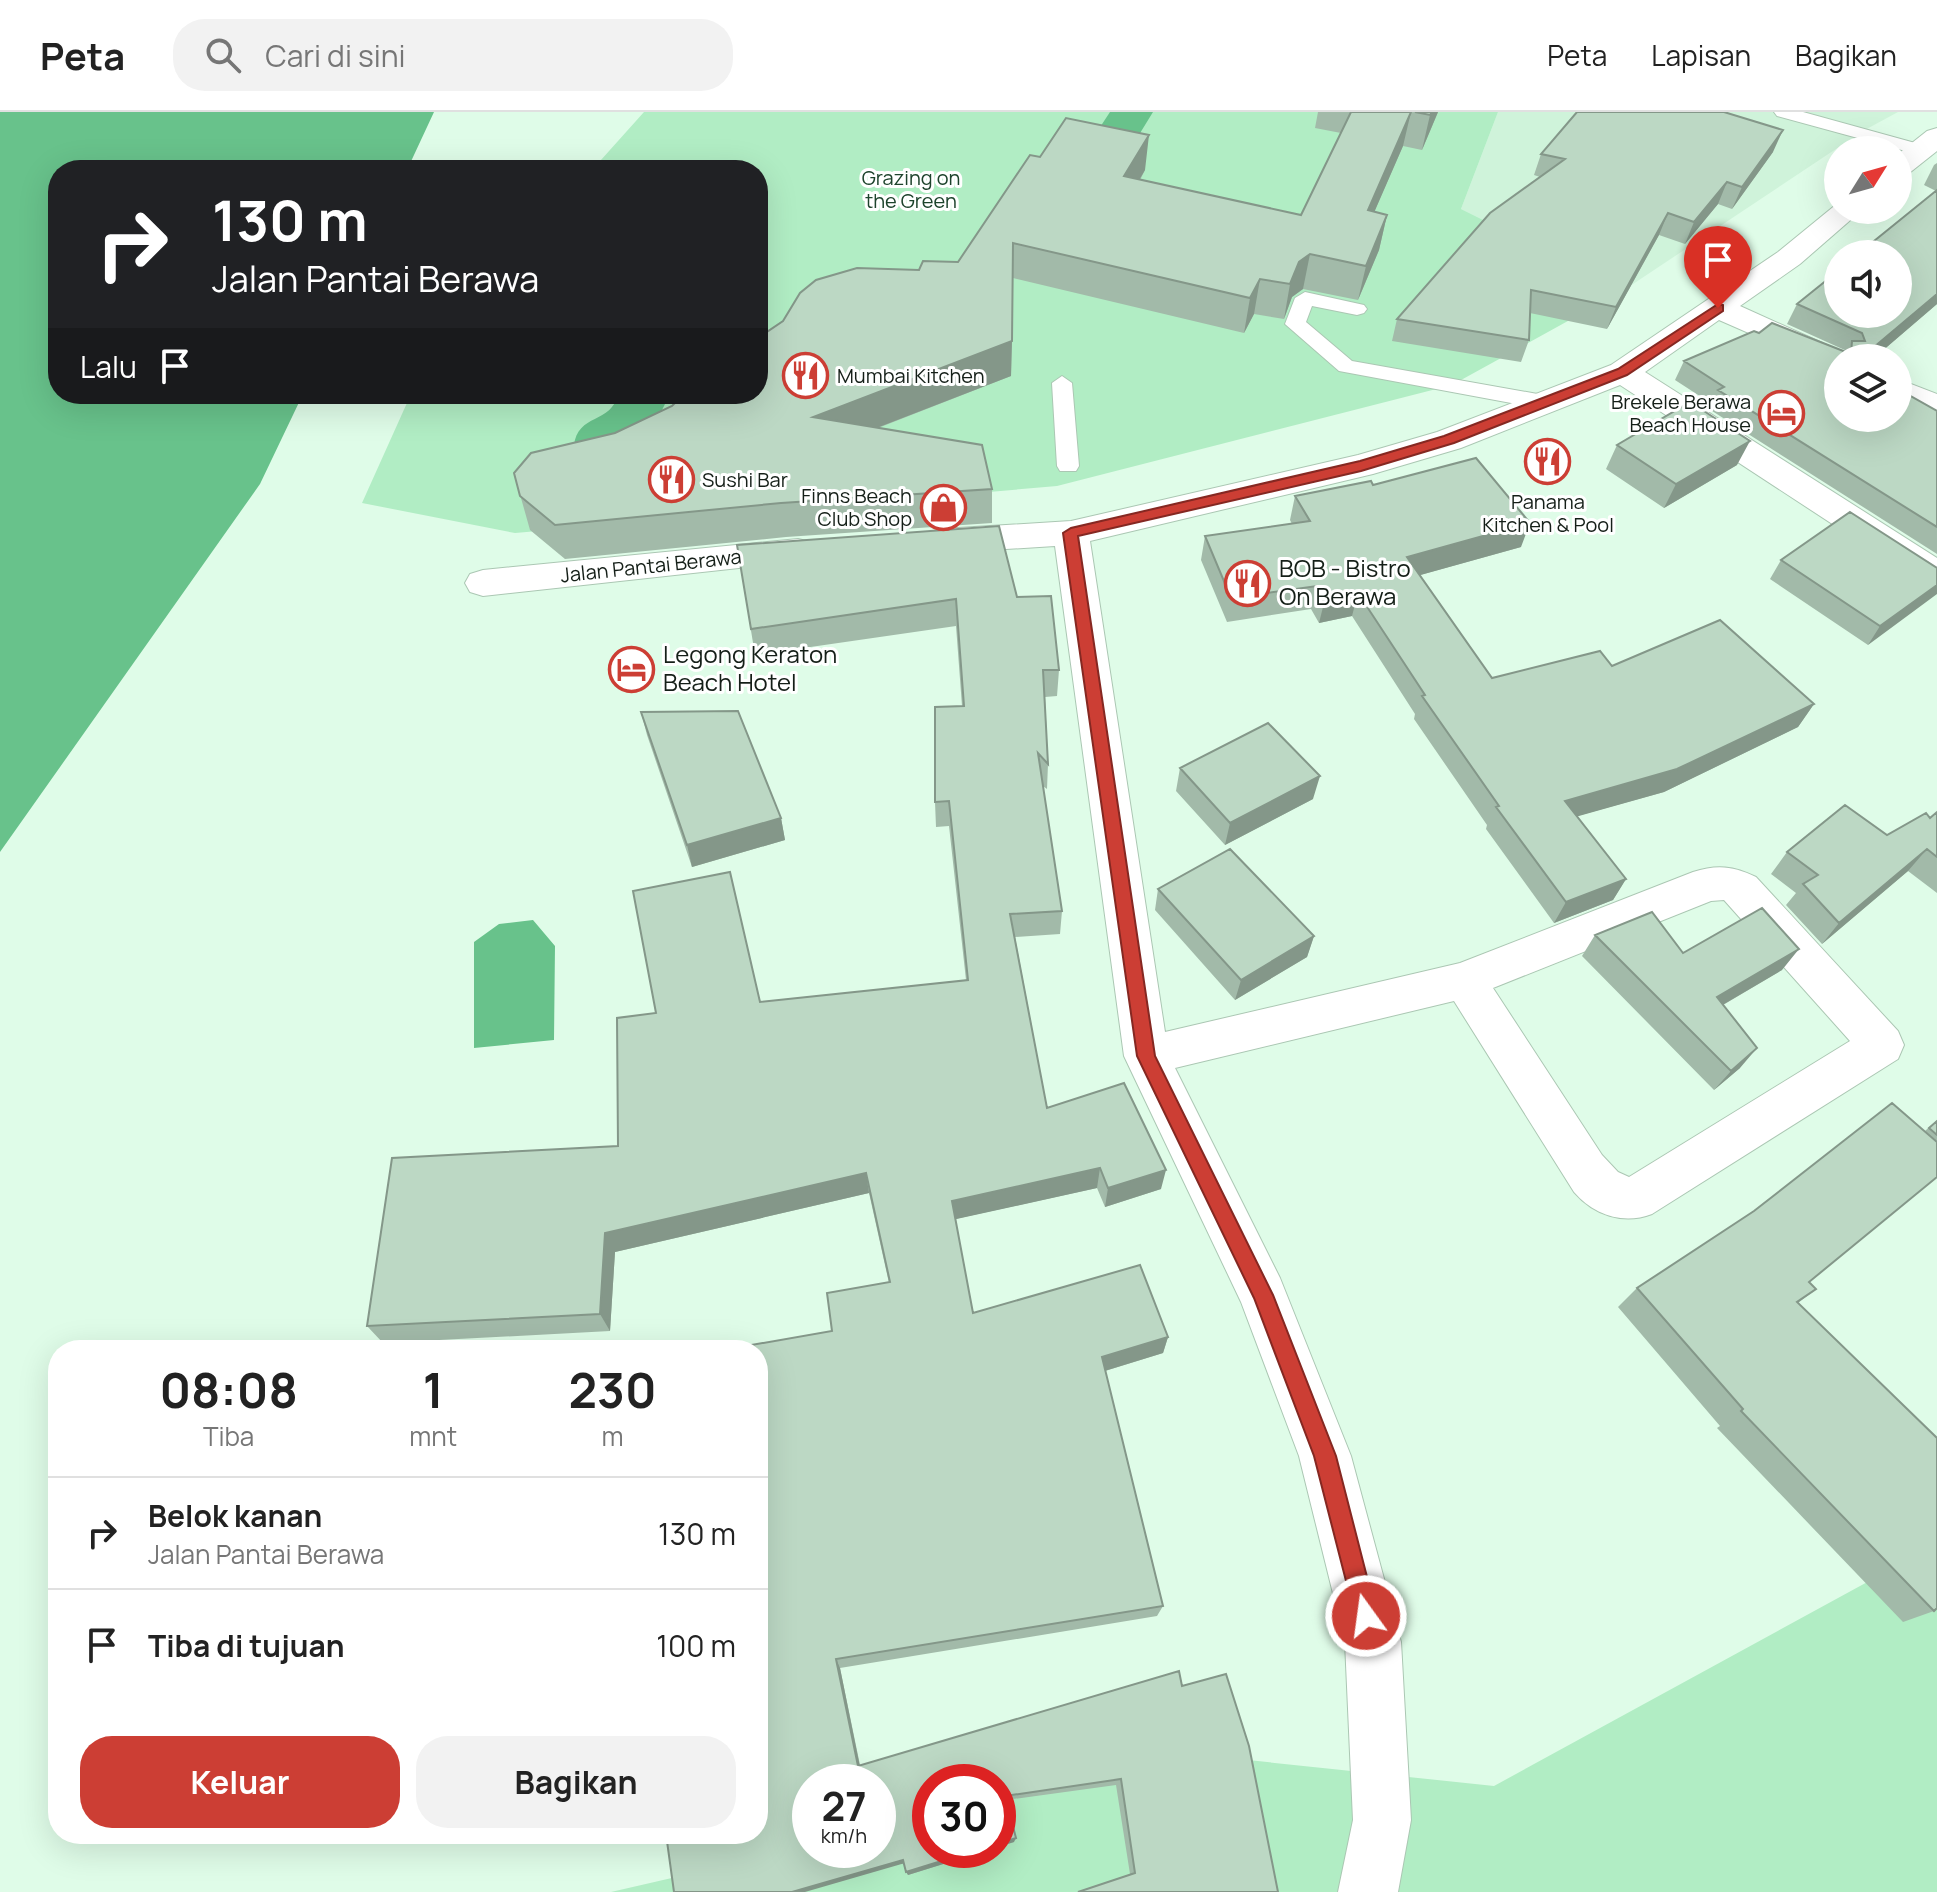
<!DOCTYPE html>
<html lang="id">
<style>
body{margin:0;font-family:Manrope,sans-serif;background:#f2f2f2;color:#222;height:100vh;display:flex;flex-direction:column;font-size:30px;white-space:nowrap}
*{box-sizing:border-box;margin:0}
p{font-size:26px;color:#767676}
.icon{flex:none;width:44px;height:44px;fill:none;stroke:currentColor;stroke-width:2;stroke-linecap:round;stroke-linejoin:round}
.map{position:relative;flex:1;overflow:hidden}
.side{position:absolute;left:48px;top:1228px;width:720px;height:504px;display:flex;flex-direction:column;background:#fff;border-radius:32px;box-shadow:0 8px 32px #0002}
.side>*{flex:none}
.top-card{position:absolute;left:48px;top:48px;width:720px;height:244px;border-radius:32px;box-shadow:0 8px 32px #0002;background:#202124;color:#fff;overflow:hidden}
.needle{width:52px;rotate:53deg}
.tools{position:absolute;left:1824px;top:24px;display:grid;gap:16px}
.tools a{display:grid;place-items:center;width:88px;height:88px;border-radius:50%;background:#fff;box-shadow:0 8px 32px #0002;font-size:40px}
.speed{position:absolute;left:792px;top:1652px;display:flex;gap:16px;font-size:40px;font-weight:700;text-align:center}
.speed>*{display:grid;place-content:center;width:104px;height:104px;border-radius:50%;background:#fff;box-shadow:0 8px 32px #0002;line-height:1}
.speed small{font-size:20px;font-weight:400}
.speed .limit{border:12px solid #d22;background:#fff;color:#111}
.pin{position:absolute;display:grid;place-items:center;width:68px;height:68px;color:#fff;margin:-82px -34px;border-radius:50% 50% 50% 0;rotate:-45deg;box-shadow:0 0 8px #0007}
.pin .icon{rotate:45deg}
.me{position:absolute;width:88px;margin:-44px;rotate:346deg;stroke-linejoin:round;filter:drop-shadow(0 0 6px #0008)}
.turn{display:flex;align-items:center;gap:28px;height:168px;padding:0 32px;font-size:36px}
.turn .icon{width:104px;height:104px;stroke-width:2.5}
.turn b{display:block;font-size:56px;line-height:68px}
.then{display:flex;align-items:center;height:76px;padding:0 32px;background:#0003;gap:16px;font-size:30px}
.eta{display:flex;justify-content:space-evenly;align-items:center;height:136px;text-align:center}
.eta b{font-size:48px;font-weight:700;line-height:56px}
.primary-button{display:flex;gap:16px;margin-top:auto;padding:16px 32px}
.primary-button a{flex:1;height:92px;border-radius:32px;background:#cc3e34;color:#fff;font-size:32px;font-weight:700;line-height:92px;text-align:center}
.primary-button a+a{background:#f2f2f2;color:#222}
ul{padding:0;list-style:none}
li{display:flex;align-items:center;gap:24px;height:112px;padding:0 32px;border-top:2px solid #e0e0e0}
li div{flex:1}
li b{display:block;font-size:30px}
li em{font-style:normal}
header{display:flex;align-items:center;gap:48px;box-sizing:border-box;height:112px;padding:0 40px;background:#fff;border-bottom:2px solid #e0e0e0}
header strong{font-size:38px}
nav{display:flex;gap:44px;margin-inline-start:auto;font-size:28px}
.search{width:560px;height:72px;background:#f2f2f2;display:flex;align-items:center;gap:20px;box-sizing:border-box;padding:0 28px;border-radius:32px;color:#767676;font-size:30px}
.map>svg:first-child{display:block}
</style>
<header>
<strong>Peta</strong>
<div class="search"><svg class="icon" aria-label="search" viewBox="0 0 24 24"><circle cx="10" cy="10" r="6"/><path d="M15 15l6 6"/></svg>Cari di sini</div>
<nav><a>Peta</a><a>Lapisan</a><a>Bagikan</a></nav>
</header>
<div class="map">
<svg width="1937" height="1780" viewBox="0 0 1937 1780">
<rect width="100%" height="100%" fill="#dffce8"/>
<!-- built -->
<path fill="#cff3da" d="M 1498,0 L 1898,0 L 1863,19 L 1624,178 L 1461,97 Z"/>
<!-- green -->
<path fill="#b1edc4" d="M 644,0 L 1498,0 L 1461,97 L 1624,178 L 1452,273 L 1057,374 L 515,421 L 362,391 L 411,282 L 758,282 L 758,58 L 592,58 Z
M 1937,1432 L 1937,1780 L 611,1780 L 810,1734 L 810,1738 L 998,1738 L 998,1690 L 1200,1643 L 1494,1674 Z"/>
<!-- water -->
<path fill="#68c28b" d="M 0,0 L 434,0 L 407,58 L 58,58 L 58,282 L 303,282 L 260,372 L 0,740 Z
M 1110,0 L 1153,0 L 1126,44 L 1087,35 Z
M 618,282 L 670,282 L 653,316 L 574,334 C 577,301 612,312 618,282 Z
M 533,808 L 555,834 L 554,928 L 474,936 L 474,830 L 499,812 Z"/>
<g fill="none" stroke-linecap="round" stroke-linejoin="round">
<defs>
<path id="lane" d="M 1774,0 L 1803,0 L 1926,34 L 1929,38 L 1920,43 L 1777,4 Z
M 1305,180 L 1364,193 L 1367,197 L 1364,201 L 1357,203 L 1312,194 L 1306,210 L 1352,249 L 1543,283 L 1554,290 L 1543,297 L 1339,259 L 1285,212 L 1295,186 Z
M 1062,264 L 1072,271 L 1079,354 L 1076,359 L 1060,359 L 1057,354 L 1052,271 Z"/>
<path id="street" d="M 1937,16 L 1937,39 L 1908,62 L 1898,65 L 1898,42 L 1927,19 Z
M 1838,91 L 1838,98 L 1862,98 L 1800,152 L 1740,194 L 1849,243 L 1852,246 L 1838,246 L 1838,260 L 1719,208 L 1645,260 L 1937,446 L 1937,476 L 1924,472 L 1620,273 L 1461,336 L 1373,362 L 1090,429 L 1165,920 L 1460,851 L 1693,760 C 1717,752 1734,754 1756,765 L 1898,919 L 1904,933 L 1898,947 L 1652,1102 C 1623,1113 1594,1103 1574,1080 L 1454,889 L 1175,956 L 1280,1166 L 1351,1344 L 1401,1530 L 1411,1708 L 1398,1780 L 1338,1780 L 1353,1708 L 1345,1530 L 1299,1344 L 1241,1190 L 1124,944 L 1055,434 L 942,441 L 929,438 L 924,429 L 929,420 L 942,417 L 1071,409 L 1358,343 L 1437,320 L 1611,253 L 1778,140 ZM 1724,788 L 1850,929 L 1629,1065 L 1618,1060 L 1602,1043 L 1493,876 L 1711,789 Z
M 1898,267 L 1937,282 L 1937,306 L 1898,290 Z
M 798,427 L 811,430 L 816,439 L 811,448 L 483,484 L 470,480 L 465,471 L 470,462 L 483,458 Z"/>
</defs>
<!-- lane casing -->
<use href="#lane" stroke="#abc7b3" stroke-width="2"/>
<!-- street casing -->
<use href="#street" stroke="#abc7b3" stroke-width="2"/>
<!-- lane -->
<use href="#lane" fill="#fff" fill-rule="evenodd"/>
<!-- street -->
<use href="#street" fill="#fff" fill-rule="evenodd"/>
</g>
<!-- wall -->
<path fill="#a2baa9" d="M 1318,0 L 1438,0 L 1422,38 L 1403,34 L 1374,100 L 1387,103 L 1379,138 L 1358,188 L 1303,177 L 1292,185 L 1284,207 L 1254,202 L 1244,221 L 1013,166 L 1011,264 L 878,316 L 992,377 L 992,411 L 786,425 L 565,447 L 530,418 L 514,361 L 615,321 L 672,294 L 919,158 L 958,150 L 1040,45 L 1145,58 L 1140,68 L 1301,103 L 1341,21 L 1315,16 Z
M 1773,40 L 1732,97 L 1718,92 L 1685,132 L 1659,123 L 1607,217 L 1530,201 L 1529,228 L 1521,250 L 1392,229 L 1397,207 L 1540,65 L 1534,63 L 1541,42 Z
M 1937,51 L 1937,192 L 1874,246 L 1838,246 L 1937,299 L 1937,442 L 1709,297 L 1712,292 L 1675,268 L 1684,249 L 1759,221 L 1846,240 L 1847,239 L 1787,212 L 1797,192 L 1936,79 L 1924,73 L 1934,53 Z
M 1617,333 L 1737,353 L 1664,396 L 1606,357 Z
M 1373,373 L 1521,435 L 1420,463 L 1492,566 L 1612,554 L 1814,592 L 1798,615 L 1664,680 L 1577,704 L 1626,767 L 1613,788 L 1554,811 L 1486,717 L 1487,713 L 1414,607 L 1415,602 L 1352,504 L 1319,511 L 1311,497 L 1227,510 L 1201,448 L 1205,424 L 1292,412 L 1290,408 L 1295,384 Z
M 737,433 L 1017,485 L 1059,558 L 1057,584 L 1045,585 L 1048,652 L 1047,677 L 1043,674 L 1062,799 L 1060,822 L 1015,825 L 1047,996 L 1161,1077 L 1105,1095 L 1097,1076 L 955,1107 L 973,1201 L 1168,1225 L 1163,1241 L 1105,1259 L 1163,1494 L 1157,1504 L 840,1556 L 860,1653 L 1182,1574 L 1278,1780 L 1130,1762 L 1116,1673 L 1006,1688 L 1014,1730 L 908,1763 L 904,1752 L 758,1722 L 832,1219 L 889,1171 L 869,1081 L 615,1140 L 610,1219 L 383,1231 L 367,1214 L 618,1034 L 760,890 L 966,868 L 949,714 L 936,715 L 935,690 L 962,594 L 956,514 L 755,543 Z
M 1781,448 L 1937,456 L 1868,533 L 1770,467 Z
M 641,600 L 781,706 L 785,728 L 692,755 L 647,623 Z
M 1180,656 L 1313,687 L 1225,733 L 1176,679 Z
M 1937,700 L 1937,781 L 1908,759 L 1822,832 L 1786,793 L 1796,781 L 1771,762 L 1787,740 L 1887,723 L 1930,706 Z
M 1158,777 L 1314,824 L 1307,845 L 1235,888 L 1155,798 Z
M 1595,823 L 1683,841 L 1782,858 L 1723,893 L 1740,956 L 1714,978 L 1582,844 Z
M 1937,1008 L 1937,1065 L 1809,1170 L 1816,1177 L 1798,1191 L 1934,1499 L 1903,1510 L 1717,1316 L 1720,1314 L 1618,1195 L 1637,1176 L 1925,1019 Z"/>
<!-- shaded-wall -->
<path fill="#849789" d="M 1411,0 L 1403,34 L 1360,133 L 1368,98 Z
M 1432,0 L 1438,0 L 1422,38 L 1430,3 Z
M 1783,18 L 1773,40 L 1732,97 L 1742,75 Z
M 1149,23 L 1145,58 L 1121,99 L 1124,64 Z
M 1727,70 L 1718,92 L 1685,132 L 1694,110 Z
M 1668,101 L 1659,123 L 1607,217 L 1616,195 Z
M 1387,103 L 1379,138 L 1358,188 L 1366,154 Z
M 1310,142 L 1303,177 L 1292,185 L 1284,207 L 1290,172 L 1299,150 Z
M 1260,167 L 1254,202 L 1244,221 L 1250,186 Z
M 1937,182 L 1937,192 L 1874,246 L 1861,246 Z
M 1012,229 L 1011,264 L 817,339 L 813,305 Z
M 1750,329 L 1737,353 L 1664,396 L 1676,372 Z
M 1530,411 L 1521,435 L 1399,469 L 1407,445 Z
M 1937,473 L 1937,482 L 1868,533 L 1880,514 Z
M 1358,481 L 1352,504 L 1319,511 L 1325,487 Z
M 1814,592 L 1798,615 L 1664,680 L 1554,711 L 1565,689 Z
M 1320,664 L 1313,687 L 1225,733 L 1230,711 Z
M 781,706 L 785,728 L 692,755 L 687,733 Z
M 1927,737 L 1908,759 L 1822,832 L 1839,811 Z
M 1626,767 L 1613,788 L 1554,811 L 1566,790 Z
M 1314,824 L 1307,845 L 1235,888 L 1241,868 Z
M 1799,837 L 1782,858 L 1702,905 L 1717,885 Z
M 1757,936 L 1740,956 L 1714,978 L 1731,959 Z
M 1100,1056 L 1097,1076 L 952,1108 L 952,1089 Z
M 1166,1058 L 1161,1077 L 1105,1095 L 1108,1076 Z
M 866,1061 L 869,1081 L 615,1140 L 610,1219 L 600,1202 L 605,1121 Z
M 1168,1225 L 1163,1241 L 1098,1261 L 1102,1245 Z
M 836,1547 L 840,1556 L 861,1660 L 858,1654 Z
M 1016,1726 L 1014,1730 L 998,1735 L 998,1732 Z
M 977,1738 L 988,1738 L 908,1763 L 906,1760 Z
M 903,1748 L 905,1751 L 805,1780 L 792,1780 Z"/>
<!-- building -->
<path fill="#bcd8c4" stroke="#849789" stroke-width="2" fill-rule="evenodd" d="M 1351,0 L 1411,0 L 1368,98 L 1387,103 L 1366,154 L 1310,142 L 1299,150 L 1290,172 L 1260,167 L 1250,186 L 1013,131 L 1012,229 L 813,305 L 982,333 L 992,377 L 781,391 L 555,413 L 520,384 L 514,361 L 531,341 L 615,321 L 672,294 L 684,282 L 758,282 L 758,226 L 783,209 L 800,181 L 816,168 L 857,156 L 919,158 L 923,149 L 958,150 L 1030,43 L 1040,45 L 1066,6 L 1149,23 L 1124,64 L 1301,103 Z
M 1415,0 L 1432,0 L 1430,3 Z
M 1577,0 L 1724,0 L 1783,18 L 1742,75 L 1727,70 L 1694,110 L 1668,101 L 1616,195 L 1531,178 L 1529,228 L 1397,207 L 1490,101 L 1565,47 L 1541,42 Z
M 1937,78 L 1937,182 L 1861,246 L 1838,246 L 1838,306 L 1898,306 L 1898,277 L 1937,299 L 1937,415 L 1718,278 L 1724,275 L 1684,249 L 1754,219 L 1759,221 L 1772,211 L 1851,242 L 1852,229 L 1865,229 L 1862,221 L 1797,192 L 1838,159 L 1838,202 L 1898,202 L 1898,142 L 1858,142 Z
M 1690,290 L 1750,329 L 1676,372 L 1617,333 Z
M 1476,346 L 1530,411 L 1407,445 L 1492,566 L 1600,539 L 1612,554 L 1720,508 L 1814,592 L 1677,657 L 1565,689 L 1626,767 L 1566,790 L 1496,695 L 1499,694 L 1422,584 L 1425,583 L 1358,481 L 1325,487 L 1317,474 L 1231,486 L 1205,424 L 1310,409 L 1295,384 L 1371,369 L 1373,373 Z
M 1850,400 L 1937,456 L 1937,473 L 1880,514 L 1781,448 Z
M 999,414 L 1017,485 L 1051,484 L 1059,558 L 1043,558 L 1048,652 L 1038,641 L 1062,799 L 1010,802 L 1047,996 L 1124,971 L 1166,1058 L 1108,1076 L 1100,1056 L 952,1089 L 973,1201 L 1140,1153 L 1168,1225 L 1102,1245 L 1163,1494 L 836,1547 L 858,1654 L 1179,1559 L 1182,1574 L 1226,1562 L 1249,1634 L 1278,1780 L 1078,1780 L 1135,1761 L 1121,1667 L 1005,1684 L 1016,1726 L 998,1732 L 998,1670 L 930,1670 L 930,1738 L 977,1738 L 906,1760 L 903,1748 L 792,1780 L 674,1780 L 666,1722 L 758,1722 L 758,1238 L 723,1238 L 832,1219 L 827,1181 L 890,1170 L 866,1061 L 605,1121 L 600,1202 L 367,1214 L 392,1046 L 618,1034 L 617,906 L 656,901 L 633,779 L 730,760 L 760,890 L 968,868 L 949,689 L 935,690 L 935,595 L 964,594 L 956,487 L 751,517 L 737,433 ZM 810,1670 L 878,1670 L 878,1738 L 810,1738 Z
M 738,599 L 781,706 L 687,733 L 641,600 Z
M 1268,611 L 1320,664 L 1230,711 L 1180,656 Z
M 1845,693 L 1887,723 L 1926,701 L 1930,706 L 1937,700 L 1937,745 L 1927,737 L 1839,811 L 1803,772 L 1818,763 L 1787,740 Z
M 1230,737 L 1314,824 L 1241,868 L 1158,777 Z
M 1762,796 L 1799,837 L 1717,885 L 1757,936 L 1731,959 L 1595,823 L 1652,800 L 1683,841 Z
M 1892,991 L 1937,1030 L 1937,1065 L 1809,1170 L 1816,1177 L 1797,1190 L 1937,1326 L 1937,1496 L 1934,1499 L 1741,1299 L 1743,1297 L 1637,1176 L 1754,1099 Z
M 1937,1009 L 1937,1023 L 1929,1016 Z"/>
<!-- route -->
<path fill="#cc3e34" stroke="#852822" stroke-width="2" d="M 1718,192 L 1723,193 L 1723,199 L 1627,263 L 1454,331 L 1361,359 L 1078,424 L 1155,944 L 1273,1183 L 1336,1344 L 1377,1504 L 1374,1512 L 1366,1515 L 1358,1512 L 1355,1504 L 1314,1344 L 1254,1186 L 1137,944 L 1063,421 L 1071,416 L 1360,349 L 1444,324 L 1618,257 Z"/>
<!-- icons -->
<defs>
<symbol id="restaurant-ring" viewBox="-11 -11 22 22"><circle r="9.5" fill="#fff" stroke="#cc3e34" stroke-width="1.5"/><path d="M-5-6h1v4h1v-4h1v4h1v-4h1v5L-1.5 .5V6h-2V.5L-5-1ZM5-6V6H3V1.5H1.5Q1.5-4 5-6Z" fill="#cc3e34"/></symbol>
<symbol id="hotel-ring" viewBox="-11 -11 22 22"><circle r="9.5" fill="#fff" stroke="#cc3e34" stroke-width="1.5"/><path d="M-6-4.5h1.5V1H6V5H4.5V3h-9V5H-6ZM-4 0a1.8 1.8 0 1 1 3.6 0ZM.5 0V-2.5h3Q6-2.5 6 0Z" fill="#cc3e34"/></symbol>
<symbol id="shop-ring" viewBox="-11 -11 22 22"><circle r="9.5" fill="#fff" stroke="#cc3e34" stroke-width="1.5"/><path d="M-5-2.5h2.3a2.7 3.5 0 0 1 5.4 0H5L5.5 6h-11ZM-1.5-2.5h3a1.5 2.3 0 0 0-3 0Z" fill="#cc3e34"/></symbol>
</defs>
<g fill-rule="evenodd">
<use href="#restaurant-ring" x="780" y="238" width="51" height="51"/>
<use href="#hotel-ring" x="1756" y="276" width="51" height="51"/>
<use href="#restaurant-ring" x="1522" y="324" width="51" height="51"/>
<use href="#restaurant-ring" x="646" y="342" width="51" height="51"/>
<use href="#shop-ring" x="918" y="370" width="51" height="51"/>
<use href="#restaurant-ring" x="1222" y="446" width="51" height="51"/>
<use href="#hotel-ring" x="606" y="532" width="51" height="51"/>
</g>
<g text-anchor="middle" stroke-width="6" stroke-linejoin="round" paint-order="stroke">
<!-- far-park labels -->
<g font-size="20" fill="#1d432c" stroke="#fff">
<text x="911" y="73">Grazing on<tspan x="911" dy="23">the Green</tspan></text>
</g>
<!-- far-poi labels -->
<g font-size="20" fill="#151f18" stroke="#fff" text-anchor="start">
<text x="837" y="271">Mumbai Kitchen</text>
<text x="1751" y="297" text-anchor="end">Brekele Berawa<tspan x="1751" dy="23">Beach House</tspan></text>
<text x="702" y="375">Sushi Bar</text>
<text x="912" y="391" text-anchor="end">Finns Beach<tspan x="912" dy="23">Club Shop</tspan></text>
<text x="1548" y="397" text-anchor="middle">Panama<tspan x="1548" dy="23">Kitchen &amp; Pool</tspan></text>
</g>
<!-- far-street labels -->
<g font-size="20" fill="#151f18" stroke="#fff">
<text transform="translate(651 454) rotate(-6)" y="7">Jalan Pantai Berawa</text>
</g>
<!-- poi labels -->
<g font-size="24" fill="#151f18" stroke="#fff" text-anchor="start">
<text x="1279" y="465">BOB - Bistro<tspan x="1279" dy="28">On Berawa</tspan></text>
<text x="663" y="551">Legong Keraton<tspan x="663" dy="28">Beach Hotel</tspan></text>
</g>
</g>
</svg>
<div class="tools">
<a><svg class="needle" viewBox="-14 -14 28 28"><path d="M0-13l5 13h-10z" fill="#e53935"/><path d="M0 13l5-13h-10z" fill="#767676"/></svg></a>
<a><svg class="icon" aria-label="sound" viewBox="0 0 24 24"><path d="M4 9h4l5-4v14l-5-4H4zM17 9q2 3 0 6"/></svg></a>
<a><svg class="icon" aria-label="layers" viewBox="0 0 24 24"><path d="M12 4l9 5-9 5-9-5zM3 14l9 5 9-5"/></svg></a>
</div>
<div class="speed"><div>27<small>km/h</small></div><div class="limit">30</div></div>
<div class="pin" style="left:1718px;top:196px;background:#d93025"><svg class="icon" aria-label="arrive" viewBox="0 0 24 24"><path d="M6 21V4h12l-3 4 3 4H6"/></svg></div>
<svg class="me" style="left:1366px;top:1504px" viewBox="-20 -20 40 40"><circle r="17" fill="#cc3e34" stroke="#fff" stroke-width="3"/><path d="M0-11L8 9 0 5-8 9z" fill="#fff"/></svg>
<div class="top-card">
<div class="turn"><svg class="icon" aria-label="right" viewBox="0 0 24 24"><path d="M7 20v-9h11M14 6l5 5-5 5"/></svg><div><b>130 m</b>Jalan Pantai Berawa</div></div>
<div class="then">Lalu<svg class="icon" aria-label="arrive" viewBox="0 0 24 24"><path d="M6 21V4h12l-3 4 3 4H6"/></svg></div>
</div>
<section class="side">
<div class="eta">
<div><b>08:08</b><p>Tiba</p></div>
<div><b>1</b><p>mnt</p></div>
<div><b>230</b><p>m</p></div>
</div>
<ul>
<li><svg class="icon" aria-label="right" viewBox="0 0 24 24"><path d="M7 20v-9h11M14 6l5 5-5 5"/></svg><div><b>Belok kanan</b><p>Jalan Pantai Berawa</p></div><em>130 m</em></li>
<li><svg class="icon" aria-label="arrive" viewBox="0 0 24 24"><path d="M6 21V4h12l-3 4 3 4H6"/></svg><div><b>Tiba di tujuan</b></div><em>100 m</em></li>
</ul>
<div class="primary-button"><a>Keluar</a><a>Bagikan</a></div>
</section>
</div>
